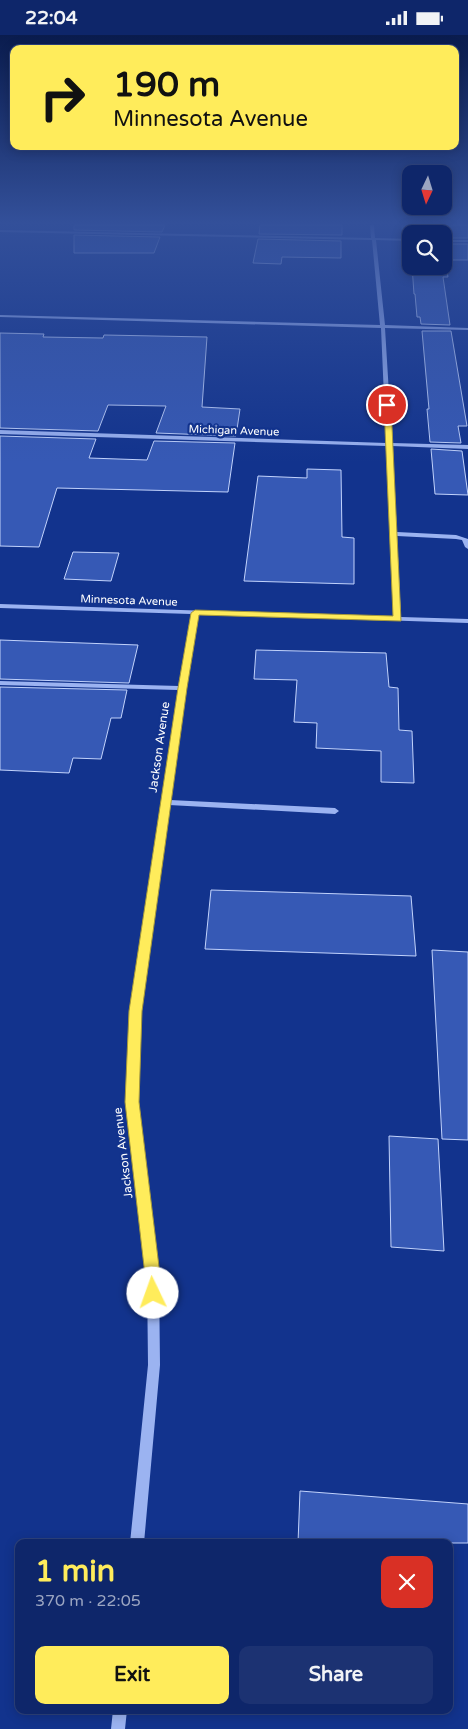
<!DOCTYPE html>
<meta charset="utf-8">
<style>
body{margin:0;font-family:"Varela Round",sans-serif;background:#1c3272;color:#f1f3f6;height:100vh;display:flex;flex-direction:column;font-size:19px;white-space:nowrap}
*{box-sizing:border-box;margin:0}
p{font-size:16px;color:#9ba5c1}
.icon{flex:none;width:28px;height:28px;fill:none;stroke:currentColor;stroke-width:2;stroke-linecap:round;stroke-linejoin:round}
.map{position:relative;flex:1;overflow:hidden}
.panel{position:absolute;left:15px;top:1504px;width:438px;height:175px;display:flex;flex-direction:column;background:#0e266a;border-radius:10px;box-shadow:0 2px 12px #0003,0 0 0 1px #2e437e}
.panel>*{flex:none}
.hud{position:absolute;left:10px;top:10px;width:449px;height:105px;border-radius:10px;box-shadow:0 2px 12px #0003,0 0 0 1px #2e437e;background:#ffec5b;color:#111;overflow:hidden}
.needle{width:32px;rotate:184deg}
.fabs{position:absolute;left:402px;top:130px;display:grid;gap:10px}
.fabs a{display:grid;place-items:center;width:50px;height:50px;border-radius:10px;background:#0e266a;box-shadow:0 2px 12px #0003,0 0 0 1px #2e437e;font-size:25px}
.pin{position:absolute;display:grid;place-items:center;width:42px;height:42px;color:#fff;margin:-21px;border:2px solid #fff;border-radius:50%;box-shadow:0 1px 5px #0007}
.me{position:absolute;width:55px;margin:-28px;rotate:357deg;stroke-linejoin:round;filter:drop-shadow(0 0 4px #0008)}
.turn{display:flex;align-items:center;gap:18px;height:105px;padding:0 20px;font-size:22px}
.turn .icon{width:65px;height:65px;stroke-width:2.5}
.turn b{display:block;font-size:35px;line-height:42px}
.round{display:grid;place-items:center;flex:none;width:52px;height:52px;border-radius:10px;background:#1c3272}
.summary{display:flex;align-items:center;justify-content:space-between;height:85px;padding:0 20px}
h1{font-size:30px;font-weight:700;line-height:38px;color:#ffec5b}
.button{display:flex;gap:10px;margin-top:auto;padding:10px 20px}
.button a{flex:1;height:58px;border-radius:10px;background:#ffec5b;color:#111;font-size:20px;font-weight:700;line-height:58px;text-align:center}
.button a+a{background:#1c3272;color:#f1f3f6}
.status{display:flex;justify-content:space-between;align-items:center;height:35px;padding:0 25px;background:#0e266a;direction:ltr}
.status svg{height:14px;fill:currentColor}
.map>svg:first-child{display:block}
</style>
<div class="status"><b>22:04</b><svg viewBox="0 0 49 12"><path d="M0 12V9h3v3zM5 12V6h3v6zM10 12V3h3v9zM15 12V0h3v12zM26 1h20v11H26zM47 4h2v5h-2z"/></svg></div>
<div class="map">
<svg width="468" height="1694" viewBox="0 0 468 1694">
<rect width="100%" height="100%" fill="#12338d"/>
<!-- building -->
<path fill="#3659b5" stroke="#c2d3fc" d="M 74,190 L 165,190 L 162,197 L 74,195 Z
M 260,190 L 342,190 L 342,200 L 259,199 Z
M 402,190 L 468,190 L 468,203 L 444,203 L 444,199 L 411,199 L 411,202 L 403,202 Z
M 74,200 L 160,202 L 154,218 L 74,218 Z
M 258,204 L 341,206 L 341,223 L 282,222 L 281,229 L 253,228 Z
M 444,209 L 468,209 L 468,225 L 445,225 L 448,242 L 443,242 L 450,290 L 421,289 L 420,282 L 417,282 L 415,259 L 414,259 L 412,231 L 444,231 Z
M 422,296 L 451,296 L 467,391 L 458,391 L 461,408 L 430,407 L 427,374 L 429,374 Z
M 0,298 L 44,299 L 43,302 L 103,303 L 104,300 L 207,302 L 202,372 L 240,374 L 236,401 L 156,398 L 166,371 L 108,370 L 98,396 L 0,393 Z
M 0,401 L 96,404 L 89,423 L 147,425 L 154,406 L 235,408 L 228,457 L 57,453 L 39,512 L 0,511 Z
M 431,414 L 462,416 L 468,460 L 435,459 Z
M 307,434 L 341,435 L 342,502 L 354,503 L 354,549 L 244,546 L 258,441 L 307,443 Z
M 73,517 L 119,518 L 111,546 L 64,544 Z
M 0,605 L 138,610 L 129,648 L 0,644 Z
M 256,615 L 386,618 L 389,652 L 398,653 L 399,695 L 412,696 L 414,748 L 381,747 L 381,716 L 316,713 L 317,688 L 294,687 L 297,645 L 254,644 Z
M 0,652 L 127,655 L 121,683 L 111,683 L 101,724 L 73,723 L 69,738 L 0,735 Z
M 211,855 L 411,861 L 416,921 L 205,914 Z
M 432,915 L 468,917 L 468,1105 L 442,1104 Z
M 389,1101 L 438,1104 L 444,1216 L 391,1212 Z
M 300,1456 L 468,1469 L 468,1508 L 298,1508 Z"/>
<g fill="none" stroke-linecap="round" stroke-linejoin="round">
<!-- minor -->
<path fill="#9bb3f1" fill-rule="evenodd" d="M 370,190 L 374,190 L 375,203 L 411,204 L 411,206 L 376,205 L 385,290 L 468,293 L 468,295 L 385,293 L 392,408 L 468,410 L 468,414 L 392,411 L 397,497 L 456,500 L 468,504 L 468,514 L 465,512 L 462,505 L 456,504 L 397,501 L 401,582 L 468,584 L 468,588 L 198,579 L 186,653 L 170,765 L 335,773 L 339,776 L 335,779 L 169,770 L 141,976 L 137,1067 L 159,1240 L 160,1330 L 144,1508 L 130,1508 L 148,1330 L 147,1240 L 127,1067 L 131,976 L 178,655 L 0,650 L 0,646 L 179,651 L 191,579 L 0,573 L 0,569 L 394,582 L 386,411 L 0,399 L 0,395 L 386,408 L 381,293 L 0,282 L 0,280 L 380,290 L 372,205 L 0,197 L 0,195 L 371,203 Z
M 444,205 L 468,205 L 468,207 L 444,207 Z
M 113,1675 L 127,1675 L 125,1694 L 111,1694 Z"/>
</g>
<!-- sky -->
<linearGradient id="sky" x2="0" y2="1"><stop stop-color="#0a1c4e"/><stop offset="0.44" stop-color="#33509a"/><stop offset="1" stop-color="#33509a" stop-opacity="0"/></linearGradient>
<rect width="468" height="427" fill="url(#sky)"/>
<!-- route -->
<path fill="#ffec5b" stroke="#a6993b" d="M 387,368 L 391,370 L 401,586 L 199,580 L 187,653 L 142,976 L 139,1067 L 160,1240 L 161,1258 L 158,1263 L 153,1265 L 148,1263 L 145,1258 L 145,1240 L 125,1067 L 129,976 L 178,653 L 191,578 L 195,575 L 393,581 L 384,370 Z"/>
<g text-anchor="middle" stroke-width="4.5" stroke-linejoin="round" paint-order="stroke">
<!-- far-street labels -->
<g font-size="11" fill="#fff" stroke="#12338d">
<text transform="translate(234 395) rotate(2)" y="4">Michigan Avenue</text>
<text transform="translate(129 565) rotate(2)" y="4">Minnesota Avenue</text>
</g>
<!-- street labels -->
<g font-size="12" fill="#fff" stroke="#12338d">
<text transform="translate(159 712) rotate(-82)" y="4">Jackson Avenue</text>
<text transform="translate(123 1118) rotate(-97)" y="4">Jackson Avenue</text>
</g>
</g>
</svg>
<div class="fabs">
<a><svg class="needle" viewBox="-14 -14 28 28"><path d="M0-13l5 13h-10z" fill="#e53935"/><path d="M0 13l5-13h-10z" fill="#9ba5c1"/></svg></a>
<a><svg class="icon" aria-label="search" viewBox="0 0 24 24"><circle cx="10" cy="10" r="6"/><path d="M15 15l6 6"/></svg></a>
</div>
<div class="pin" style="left:387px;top:370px;background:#d93025"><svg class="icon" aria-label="arrive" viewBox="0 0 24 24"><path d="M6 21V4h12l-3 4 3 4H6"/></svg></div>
<svg class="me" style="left:153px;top:1258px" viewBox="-20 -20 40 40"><circle r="19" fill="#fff"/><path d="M0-13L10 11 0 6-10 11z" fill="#ffec5b"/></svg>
<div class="hud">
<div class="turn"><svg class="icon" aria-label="right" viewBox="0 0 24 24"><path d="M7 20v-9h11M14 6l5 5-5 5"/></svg><div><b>190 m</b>Minnesota Avenue</div></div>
</div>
<section class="panel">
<div class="summary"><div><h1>1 min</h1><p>370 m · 22:05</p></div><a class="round" style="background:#d93025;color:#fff"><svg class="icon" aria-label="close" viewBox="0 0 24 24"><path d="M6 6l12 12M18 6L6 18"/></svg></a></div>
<div class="button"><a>Exit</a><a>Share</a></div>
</section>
</div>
